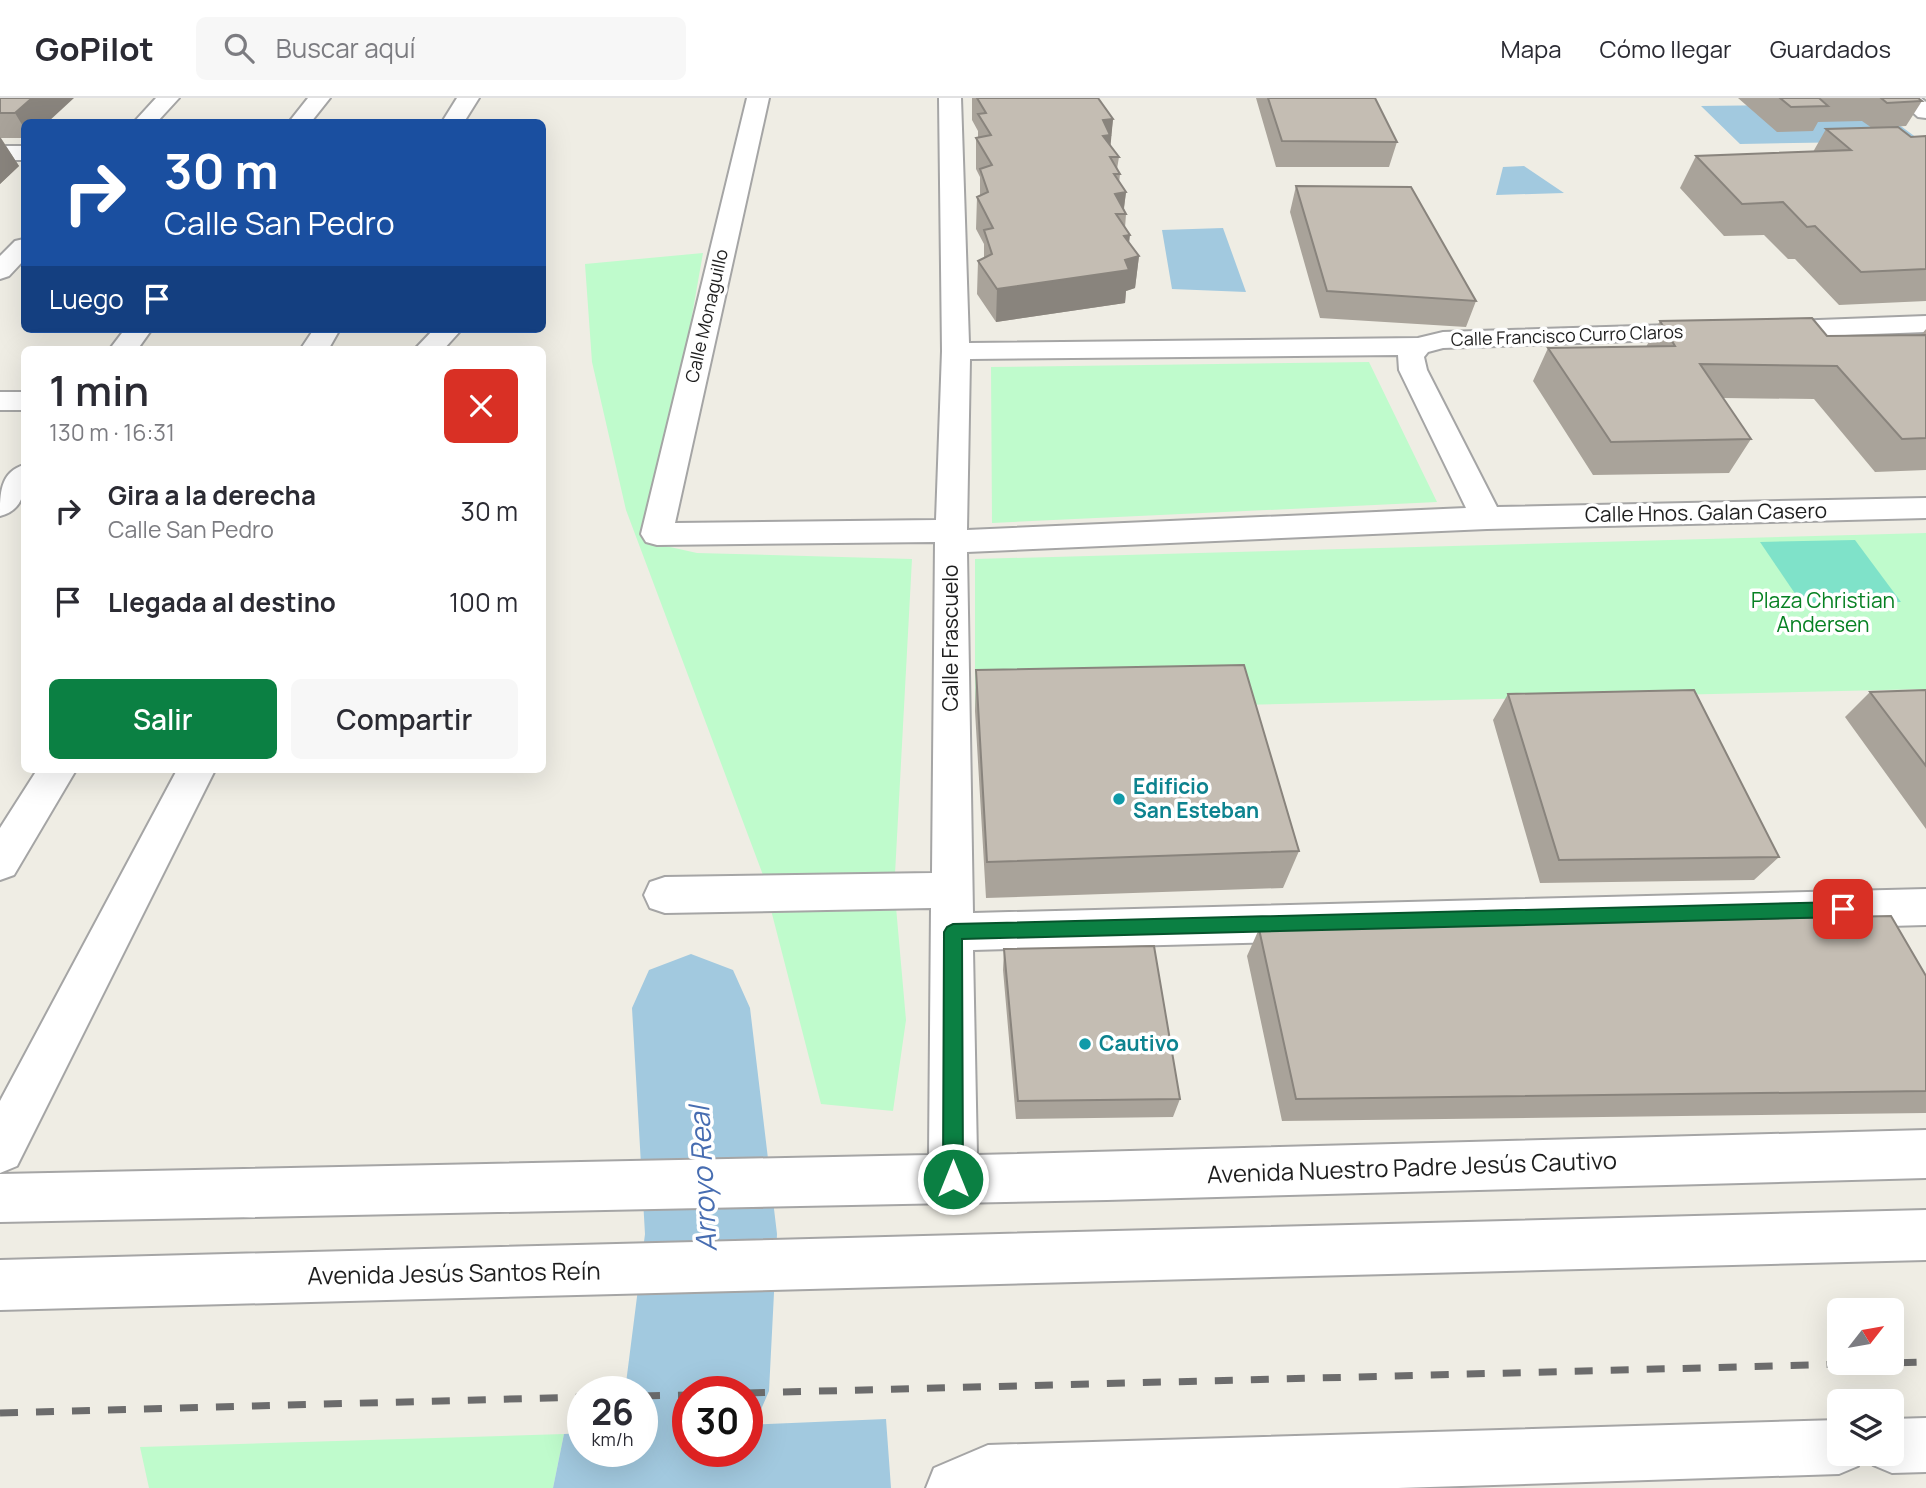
<!DOCTYPE html>
<html lang="es">
<meta charset="utf-8">
<style>
body{margin:0;font-family:Manrope,sans-serif;background:#f7f7f7;color:#2b2b33;height:100vh;display:flex;flex-direction:column;font-size:26px;white-space:nowrap}
*{box-sizing:border-box;margin:0}
p{font-size:23px;color:#7c7c81}
.icon{flex:none;width:38px;height:38px;fill:none;stroke:currentColor;stroke-width:2;stroke-linecap:round;stroke-linejoin:round}
.map{position:relative;flex:1;overflow:hidden}
.details{position:absolute;left:21px;top:248px;width:525px;height:427px;display:flex;flex-direction:column;background:#fff;border-radius:10px;box-shadow:0 7px 28px #0002}
.details>*{flex:none}
.guide{position:absolute;left:21px;top:21px;width:525px;height:214px;border-radius:10px;box-shadow:0 7px 28px #0002;background:#1a4fa0;color:#fff;overflow:hidden}
.needle{width:46px;rotate:59deg}
.buttons{position:absolute;left:1827px;top:1200px;display:grid;gap:14px}
.buttons a{display:grid;place-items:center;width:77px;height:77px;border-radius:10px;background:#fff;box-shadow:0 7px 28px #0002;font-size:35px}
.speed{position:absolute;left:567px;top:1278px;display:flex;gap:14px;font-size:35px;font-weight:700;text-align:center}
.speed>*{display:grid;place-content:center;width:91px;height:91px;border-radius:50%;background:#fff;box-shadow:0 7px 28px #0002;line-height:1}
.speed small{font-size:18px;font-weight:400}
.speed .limit{border:10px solid #d22;background:#fff;color:#111}
.pin{position:absolute;display:grid;place-items:center;width:60px;height:60px;color:#fff;margin:-30px;border-radius:14px;box-shadow:0 4px 10px #0006}
.me{position:absolute;width:77px;margin:-38px;rotate:0deg;stroke-linejoin:round;filter:drop-shadow(0 0 5px #0008)}
.turn{display:flex;align-items:center;gap:24px;height:147px;padding:0 28px;font-size:32px}
.turn .icon{width:91px;height:91px;stroke-width:2.5}
.turn b{display:block;font-size:49px;line-height:60px}
.then{display:flex;align-items:center;height:66px;padding:0 28px;background:#0003;gap:14px;font-size:26px}
.round{display:grid;place-items:center;flex:none;width:74px;height:74px;border-radius:10px;background:#f7f7f7}
.head{display:flex;align-items:center;justify-content:space-between;height:119px;padding:0 28px}
h1{font-size:42px;font-weight:600;line-height:52px}
.primary-button{display:flex;gap:14px;margin-top:auto;padding:14px 28px}
.primary-button a{flex:1;height:80px;border-radius:10px;background:#0b8043;color:#fff;font-size:28px;font-weight:600;line-height:80px;text-align:center}
.primary-button a+a{background:#f7f7f7;color:#2b2b33}
ul{padding:0;list-style:none}
li{display:flex;align-items:center;gap:21px;height:91px;padding:0 28px}
li div{flex:1}
li b{display:block;font-size:26px}
li em{font-style:normal}
header{display:flex;align-items:center;gap:42px;box-sizing:border-box;height:98px;padding:0 35px;background:#fff;border-bottom:2px solid #e1e1e2}
header strong{font-size:33px}
nav{display:flex;gap:38px;margin-inline-start:auto;font-size:24px}
.search{width:490px;height:63px;background:#f7f7f7;display:flex;align-items:center;gap:18px;box-sizing:border-box;padding:0 24px;border-radius:10px;color:#7c7c81;font-size:26px}
.map>svg:first-child{display:block}
</style>
<header>
<strong>GoPilot</strong>
<div class="search"><svg class="icon" aria-label="search" viewBox="0 0 24 24"><circle cx="10" cy="10" r="6"/><path d="M15 15l6 6"/></svg>Buscar aquí</div>
<nav><a>Mapa</a><a>Cómo llegar</a><a>Guardados</a></nav>
</header>
<div class="map">
<svg width="1926" height="1390" viewBox="0 0 1926 1390">
<rect width="100%" height="100%" fill="#efede4"/>
<!-- park -->
<path fill="#bffbcc" d="M 703,155 L 652,445 L 697,455 L 912,461 L 895,776 L 763,777 L 626,412 L 592,264 L 585,166 Z
M 1369,264 L 1437,404 L 992,425 L 991,269 Z
M 1926,435 L 1926,591 L 975,613 L 975,461 Z
M 896,809 L 906,922 L 893,1013 L 821,1006 L 771,812 Z
M 564,1336 L 553,1390 L 149,1390 L 140,1349 Z"/>
<!-- pitch -->
<path fill="#7fe2c9" d="M 1855,442 L 1901,504 L 1802,506 L 1760,444 Z"/>
<!-- water -->
<path fill="#a2c9df" d="M 1871,6 L 1921,43 L 1740,46 L 1701,8 Z
M 1524,68 L 1564,95 L 1496,97 L 1503,69 Z
M 1223,130 L 1246,194 L 1172,191 L 1162,132 Z
M 886,1321 L 891,1390 L 553,1390 L 564,1336 L 583,1335 L 583,1353 L 642,1353 L 642,1332 L 688,1330 L 688,1353 L 747,1353 L 747,1327 Z"/>
<g fill="none" stroke-linecap="round" stroke-linejoin="round">
<!-- river -->
<path fill="#a2c9df" fill-rule="evenodd" d="M 691,856 L 733,872 L 750,910 L 777,1136 L 769,1293 L 747,1344 L 747,1293 L 688,1293 L 688,1353 L 725,1353 L 697,1365 L 646,1344 L 642,1334 L 642,1293 L 625,1293 L 645,1136 L 632,910 L 649,872 Z"/>
<defs>
<path id="minor" d="M 156,0 L 179,0 L 157,24 L 134,24 Z
M 308,0 L 330,0 L 311,24 L 289,24 Z
M 457,0 L 479,0 L 464,24 L 442,24 Z
M 747,0 L 769,0 L 675,425 L 936,422 L 942,253 L 939,0 L 961,0 L 969,245 L 1418,240 L 1443,234 L 1704,226 L 1714,228 L 1718,234 L 1714,240 L 1443,250 L 1428,254 L 1424,259 L 1427,272 L 1497,409 L 1926,400 L 1926,420 L 1487,431 L 967,454 L 973,815 L 1926,791 L 1926,827 L 973,852 L 977,1057 L 1926,1032 L 1926,1080 L 1107,1102 L 0,1124 L 0,1076 L 929,1057 L 931,810 L 665,815 L 650,810 L 644,797 L 650,784 L 665,779 L 932,775 L 935,444 L 657,447 L 646,444 L 641,436 ZM 1398,257 L 1399,272 L 1466,410 L 967,432 L 970,261 Z
M 1897,0 L 1921,0 L 1926,4 L 1926,20 L 1918,19 Z
M 0,48 L 24,48 L 24,62 L 0,62 Z
M 24,141 L 24,162 L 9,178 L 0,181 L 0,158 L 15,143 Z
M 1926,218 L 1926,234 L 1767,240 L 1757,238 L 1753,232 L 1757,226 L 1767,224 Z
M 125,231 L 152,231 L 137,252 L 109,252 Z
M 314,231 L 340,231 L 328,252 L 300,252 Z
M 434,231 L 462,231 L 443,252 L 414,252 Z
M 0,294 L 24,294 L 24,312 L 0,312 Z
M 24,367 C 26,389 25,412 0,418 C 0,396 0,374 24,367 Z
M 37,672 L 76,672 L 14,777 L 0,782 L 0,730 Z
M 177,672 L 215,672 L 17,1068 L 0,1075 L 0,1003 Z
M 1926,1112 L 1926,1162 L 0,1212 L 0,1162 Z
M 1926,1320 L 1926,1374 L 1892,1375 L 1873,1367 L 1868,1356 L 1892,1356 L 1892,1321 Z
M 1839,1322 L 1839,1356 L 1863,1356 L 1858,1368 L 1839,1376 L 1398,1390 L 926,1390 L 934,1370 L 988,1347 Z"/>
</defs>
<!-- minor casing -->
<use href="#minor" stroke="#a5a5a5" stroke-width="4"/>
<!-- minor -->
<use href="#minor" fill="#fff" fill-rule="evenodd"/>
<!-- rail -->
<path stroke="#6c6c6c" stroke-width="7" stroke-dasharray="18 18" stroke-linecap="butt" d="M 747,1295 L 1926,1264
M 642,1298 L 688,1297
M 0,1315 L 583,1299"/>
</g>
<!-- wall -->
<path fill="#a9a39a" d="M 0,0 L 24,24 L 24,40 L 1,40 L 19,68 L 0,86 Z
M 972,0 L 1098,0 L 1113,21 L 1110,47 L 1119,59 L 1117,71 L 1120,76 L 1119,85 L 1126,94 L 1124,111 L 1126,116 L 1125,130 L 1129,145 L 1139,158 L 1135,190 L 1126,193 L 1125,205 L 996,224 L 977,196 L 978,163 L 984,160 L 984,146 L 976,131 L 977,99 L 980,97 L 980,79 L 976,71 L 976,40 L 978,39 L 978,33 L 972,22 Z
M 1256,0 L 1375,0 L 1397,44 L 1389,69 L 1276,69 Z
M 1738,0 L 1918,0 L 1922,3 L 1906,28 L 1872,30 L 1862,23 L 1818,24 L 1813,33 L 1777,34 Z
M 1826,31 L 1911,39 L 1926,38 L 1926,203 L 1839,207 L 1795,161 L 1788,161 L 1764,137 L 1724,138 L 1680,90 L 1696,58 L 1813,54 Z
M 1296,88 L 1476,203 L 1466,229 L 1320,220 L 1290,114 Z
M 1660,223 L 1827,238 L 1921,237 L 1926,231 L 1926,372 L 1875,374 L 1814,301 L 1723,300 L 1751,341 L 1729,375 L 1593,377 L 1533,283 L 1548,250 L 1646,249 Z
M 976,572 L 1299,753 L 1283,790 L 986,800 L 975,613 Z
M 1926,592 L 1926,731 L 1845,619 L 1870,594 Z
M 1508,596 L 1779,759 L 1754,782 L 1540,785 L 1493,622 Z
M 1259,831 L 1926,878 L 1926,1015 L 1282,1023 L 1247,858 Z
M 1004,851 L 1180,1001 L 1173,1019 L 1016,1021 L 1003,872 Z"/>
<!-- shaded-wall -->
<path fill="#89847d" d="M 32,0 L 74,0 L 48,24 L 24,24 L 24,30 L 15,15 Z
M 1113,21 L 1110,53 L 1100,69 L 1103,22 Z
M 0,39 L 19,68 L 0,86 Z
M 1126,94 L 1123,116 L 1116,116 L 1115,96 Z
M 1130,137 L 1127,162 L 1139,158 L 1135,190 L 1126,193 L 1125,205 L 996,224 L 997,191 L 1124,138 Z"/>
<!-- building -->
<path fill="#c4bdb3" stroke="#89847d" stroke-width="2" d="M 0,0 L 32,0 L 15,15 L 0,15 Z
M 977,0 L 1098,0 L 1113,21 L 1103,22 L 1110,37 L 1103,38 L 1119,59 L 1110,59 L 1120,76 L 1114,76 L 1126,94 L 1115,96 L 1126,116 L 1116,116 L 1130,137 L 1124,138 L 1139,158 L 1125,162 L 1129,172 L 997,191 L 978,163 L 992,156 L 984,132 L 993,130 L 977,99 L 988,94 L 980,71 L 992,67 L 976,40 L 991,37 L 978,16 L 986,15 Z
M 1268,0 L 1375,0 L 1397,44 L 1282,43 Z
M 1780,0 L 1819,0 L 1828,8 L 1791,9 Z
M 1881,0 L 1918,0 L 1922,3 L 1887,5 Z
M 1898,29 L 1911,39 L 1926,38 L 1926,171 L 1861,174 L 1815,128 L 1807,129 L 1783,104 L 1742,106 L 1696,58 L 1851,52 L 1826,31 Z
M 1296,88 L 1411,89 L 1476,203 L 1327,193 Z
M 1812,220 L 1827,238 L 1926,237 L 1926,340 L 1902,341 L 1837,268 L 1700,266 L 1751,341 L 1611,344 L 1548,250 L 1675,248 L 1660,223 Z
M 1244,567 L 1299,753 L 987,764 L 976,572 Z
M 1694,592 L 1779,759 L 1559,762 L 1508,596 Z
M 1926,592 L 1926,668 L 1870,594 Z
M 1891,818 L 1926,878 L 1926,993 L 1296,1001 L 1259,831 Z
M 1154,848 L 1180,1001 L 1018,1003 L 1004,851 Z"/>
<!-- route -->
<path fill="#0b8043" stroke="#07532c" stroke-width="2" d="M 1843,804 L 1849,806 L 1851,811 L 1849,817 L 1843,819 L 962,841 L 963,1081 L 960,1088 L 953,1091 L 946,1088 L 943,1081 L 944,834 L 947,829 L 953,826 Z"/>
<!-- markers -->
<g fill="#0f9aa8" stroke="#fff" stroke-width="2.5">
<circle cx="1119" cy="701" r="7"/>
<circle cx="1085" cy="946" r="7"/>
</g>
<g text-anchor="middle" stroke-width="7" stroke-linejoin="round" paint-order="stroke">
<!-- far-street labels -->
<g font-size="18" fill="#1e1e1e" stroke="#fff">
<text transform="translate(707 218) rotate(-77)" y="6">Calle Monaguillo</text>
<text transform="translate(1567 238) rotate(-2)" y="6">Calle Francisco Curro Claros</text>
</g>
<!-- street labels -->
<g font-size="21" fill="#1e1e1e" stroke="#fff">
<text transform="translate(1706 415) rotate(-1)" y="7">Calle Hnos. Galan Casero</text>
<text transform="translate(951 540) rotate(-90)" y="7">Calle Frascuelo</text>
</g>
<!-- park labels -->
<g font-size="21" fill="#078123" stroke="#fff">
<text x="1823" y="510">Plaza Christian<tspan x="1823" dy="24">Andersen</tspan></text>
</g>
<!-- culture labels -->
<g font-size="21" font-weight="bold" fill="#0d838f" stroke="#fff" text-anchor="start">
<text x="1133" y="696">Edificio<tspan x="1133" dy="24">San Esteban</tspan></text>
<text x="1099" y="953">Cautivo</text>
</g>
<!-- near-street labels -->
<g font-size="24" fill="#1e1e1e" stroke="#fff">
<text transform="translate(1412 1070) rotate(-2)" y="8">Avenida Nuestro Padre Jesús Cautivo</text>
<text transform="translate(454 1176) rotate(-1)" y="8">Avenida Jesús Santos Reín</text>
</g>
<!-- near-water labels -->
<g font-size="28" font-style="italic" fill="#476db1" stroke="#fff">
<text transform="translate(703 1081) rotate(-93)" y="10">Arroyo Real</text>
</g>
</g>
</svg>
<div class="buttons">
<a><svg class="needle" viewBox="-14 -14 28 28"><path d="M0-13l5 13h-10z" fill="#e53935"/><path d="M0 13l5-13h-10z" fill="#7c7c81"/></svg></a>
<a><svg class="icon" aria-label="layers" viewBox="0 0 24 24"><path d="M12 4l9 5-9 5-9-5zM3 14l9 5 9-5"/></svg></a>
</div>
<div class="speed"><div>26<small>km/h</small></div><div class="limit">30</div></div>
<div class="pin" style="left:1843px;top:811px;background:#d93025"><svg class="icon" aria-label="arrive" viewBox="0 0 24 24"><path d="M6 21V4h12l-3 4 3 4H6"/></svg></div>
<svg class="me" style="left:953px;top:1081px" viewBox="-20 -20 40 40"><circle r="17" fill="#0b8043" stroke="#fff" stroke-width="3"/><path d="M0-11L8 9 0 5-8 9z" fill="#fff"/></svg>
<div class="guide">
<div class="turn"><svg class="icon" aria-label="right" viewBox="0 0 24 24"><path d="M7 20v-9h11M14 6l5 5-5 5"/></svg><div><b>30 m</b>Calle San Pedro</div></div>
<div class="then">Luego<svg class="icon" aria-label="arrive" viewBox="0 0 24 24"><path d="M6 21V4h12l-3 4 3 4H6"/></svg></div>
</div>
<section class="details">
<div class="head"><div><h1>1 min</h1><p>130 m · 16:31</p></div><a class="round" style="background:#d93025;color:#fff"><svg class="icon" aria-label="close" viewBox="0 0 24 24"><path d="M6 6l12 12M18 6L6 18"/></svg></a></div>
<ul>
<li><svg class="icon" aria-label="right" viewBox="0 0 24 24"><path d="M7 20v-9h11M14 6l5 5-5 5"/></svg><div><b>Gira a la derecha</b><p>Calle San Pedro</p></div><em>30 m</em></li>
<li><svg class="icon" aria-label="arrive" viewBox="0 0 24 24"><path d="M6 21V4h12l-3 4 3 4H6"/></svg><div><b>Llegada al destino</b></div><em>100 m</em></li>
</ul>
<div class="primary-button"><a>Salir</a><a>Compartir</a></div>
</section>
</div>
